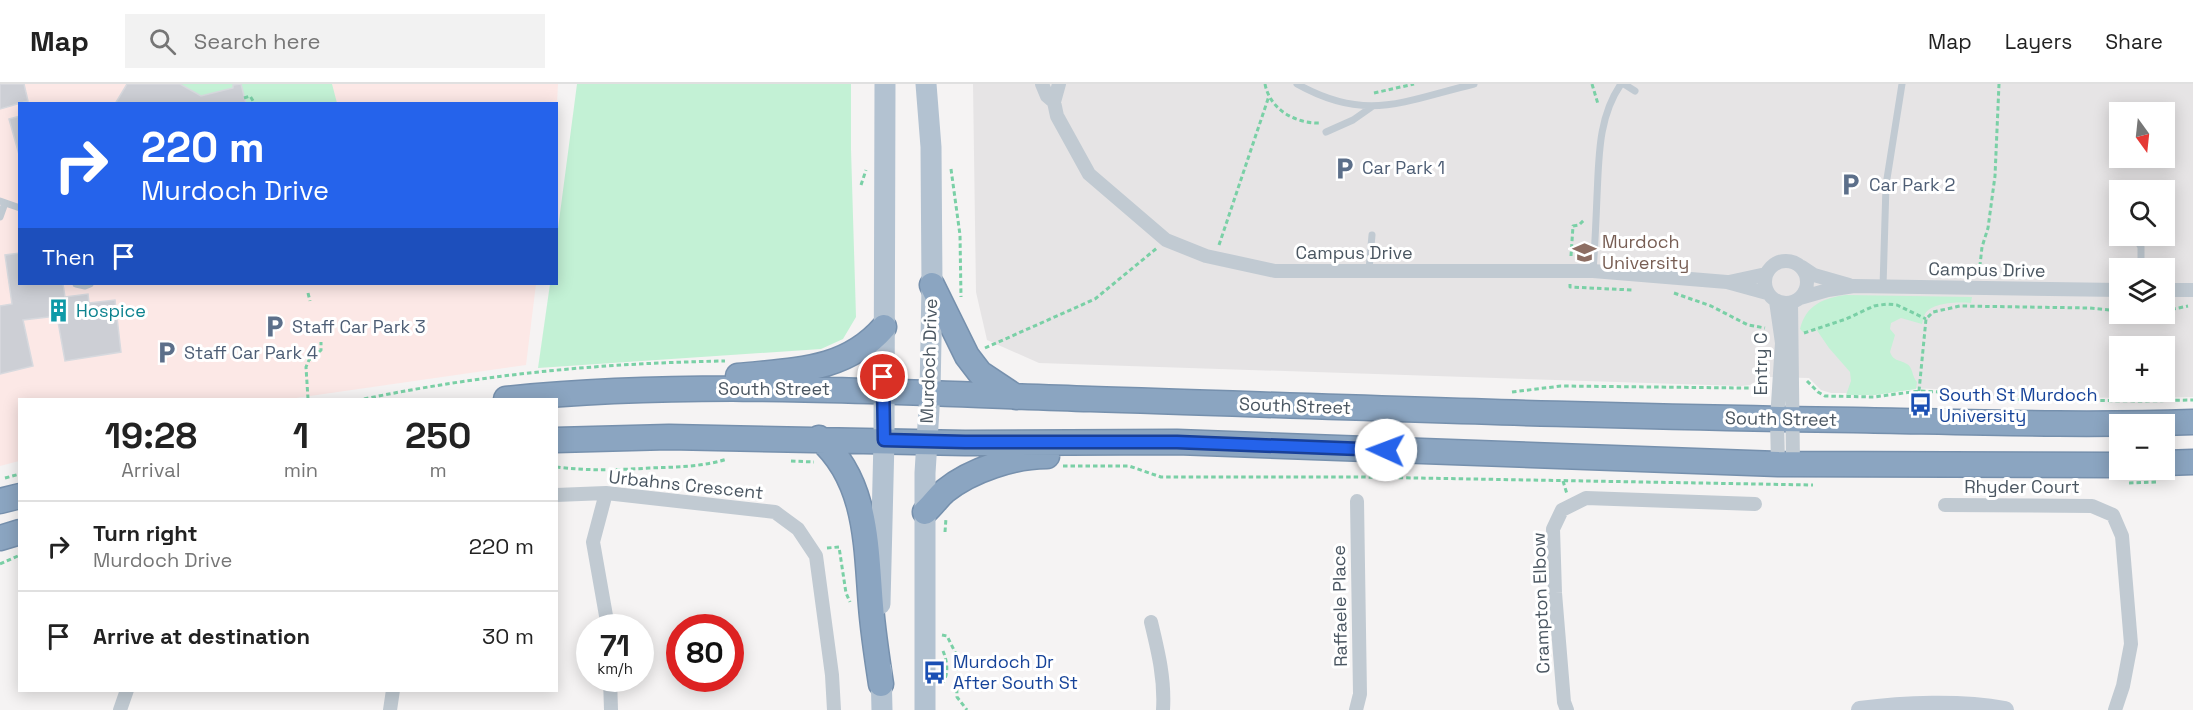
<!DOCTYPE html>
<meta charset="utf-8">
<style>
body{margin:0;font-family:"Space Grotesk",sans-serif;background:#f2f2f2;color:#222;height:100vh;display:flex;flex-direction:column;font-size:22px;white-space:nowrap}
*{box-sizing:border-box;margin:0}
p{font-size:20px;color:#767676}
.icon{flex:none;width:33px;height:33px;fill:none;stroke:currentColor;stroke-width:2;stroke-linecap:round;stroke-linejoin:round}
.map{position:relative;flex:1;overflow:hidden}
.sheet{position:absolute;left:18px;top:314px;width:540px;height:294px;display:flex;flex-direction:column;background:#fff;border-radius:0px;box-shadow:0 3px 15px #0003}
.sheet>*{flex:none}
.top-card{position:absolute;left:18px;top:18px;width:540px;height:183px;border-radius:0px;box-shadow:0 3px 15px #0003;background:#2563eb;color:#fff;overflow:hidden}
.needle{width:39px;rotate:165deg}
.tools{position:absolute;left:2109px;top:18px;display:grid;gap:12px}
.tools a{display:grid;place-items:center;width:66px;height:66px;border-radius:0px;background:#fff;box-shadow:0 3px 15px #0003;font-size:30px}
.speed{position:absolute;left:576px;top:530px;display:flex;gap:12px;font-size:30px;font-weight:700;text-align:center}
.speed>*{display:grid;place-content:center;width:78px;height:78px;border-radius:50%;background:#fff;box-shadow:0 3px 15px #0003;line-height:1}
.speed small{font-size:15px;font-weight:400}
.speed .limit{border:9px solid #d22;background:#fff;color:#111}
.pin{position:absolute;display:grid;place-items:center;width:51px;height:51px;color:#fff;margin:-26px;border:3px solid #fff;border-radius:50%;box-shadow:0 2px 6px #0007}
.me{position:absolute;width:66px;margin:-33px;rotate:272deg;stroke-linejoin:round;filter:drop-shadow(0 0 4px #0008)}
.turn{display:flex;align-items:center;gap:21px;height:126px;padding:0 24px;font-size:27px}
.turn .icon{width:78px;height:78px;stroke-width:2.5}
.turn b{display:block;font-size:42px;line-height:51px}
.then{display:flex;align-items:center;height:57px;padding:0 24px;background:#0003;gap:12px;font-size:22px}
.eta{display:flex;justify-content:space-evenly;align-items:center;height:102px;text-align:center}
.eta b{font-size:36px;font-weight:700;line-height:42px}
ul{padding:0;list-style:none}
li{display:flex;align-items:center;gap:18px;height:90px;padding:0 24px;border-top:2px solid #e0e0e0}
li div{flex:1}
li b{display:block;font-size:22px}
li em{font-style:normal}
header{display:flex;align-items:center;gap:36px;box-sizing:border-box;height:84px;padding:0 30px;background:#fff;border-bottom:2px solid #e0e0e0}
header strong{font-size:28px}
nav{display:flex;gap:33px;margin-inline-start:auto;font-size:21px}
.search{width:420px;height:54px;background:#f2f2f2;display:flex;align-items:center;gap:15px;box-sizing:border-box;padding:0 21px;border-radius:0px;color:#767676;font-size:22px}
.map>svg:first-child{display:block}
</style>
<header>
<strong>Map</strong>
<div class="search"><svg class="icon" aria-label="search" viewBox="0 0 24 24"><circle cx="10" cy="10" r="6"/><path d="M15 15l6 6"/></svg>Search here</div>
<nav><a>Map</a><a>Layers</a><a>Share</a></nav>
</header>
<div class="map">
<svg width="2193" height="626" viewBox="0 0 2193 626">
<rect width="100%" height="100%" fill="#f5f3f3"/>
<!-- education -->
<path fill="#e6e4e5" fill-rule="evenodd" d="M 973,0 L 2193,0 L 2193,313 L 2132,314 L 1977,312 L 1948,309 L 1936,305 L 1904,304 L 1875,309 L 1831,309 L 1821,306 L 1809,294 L 1770,293 L 1763,293 L 1750,301 L 1741,302 L 1039,279 L 987,256 L 976,208 ZM 2120,28 L 2164,28 L 2164,74 L 2120,74 ZM 2120,106 L 2164,106 L 2164,152 L 2120,152 ZM 2120,184 L 2164,184 L 2164,230 L 2120,230 ZM 2120,262 L 2164,262 L 2164,308 L 2120,308 Z"/>
<!-- medical -->
<path fill="#fce8e6" d="M 0,0 L 558,0 L 557,20 L 20,20 L 20,200 L 536,200 L 526,281 L 289,315 L 20,315 L 19,377 L 0,382 Z"/>
<!-- green -->
<path fill="#c3f1d5" d="M 180,0 L 236,0 L 233,1 L 233,4 L 201,12 Z
M 241,0 L 332,0 L 337,19 L 246,19 Z
M 577,0 L 851,0 L 851,65 L 856,233 L 843,255 L 821,265 L 538,284 L 550,200 L 556,200 L 557,152 Z
M 1846,211 L 1972,213 L 1971,219 C 1959,218 1932,218 1925,230 C 1923,233 1923,237 1922,240 L 1901,234 L 1891,239 L 1890,245 L 1895,251 L 1890,268 C 1894,278 1899,275 1907,280 C 1913,283 1912,293 1917,298 L 1916,305 L 1876,311 L 1846,311 L 1851,297 L 1850,288 L 1829,264 L 1816,245 L 1803,248 L 1800,245 C 1806,221 1823,214 1846,211 Z"/>
<!-- building -->
<path fill="#cdcfd5" stroke="#d7d9de" stroke-width="1.5" d="M 0,0 L 24,0 L 28,17 L 0,25 Z
M 0,0 L 24,0 L 28,17 L 0,25 Z
M 127,0 L 180,0 L 201,12 L 233,4 L 233,1 L 241,0 L 246,20 L 115,20 Z
M 127,0 L 180,0 L 201,12 L 233,4 L 233,1 L 241,0 L 246,20 L 115,20 Z
M 20,32 L 20,74 L 9,35 Z
M 20,169 L 20,200 L 63,200 L 65,213 L 88,210 L 89,219 L 115,216 L 121,268 L 65,277 L 57,232 L 23,236 L 33,282 L 0,290 L 0,222 L 12,220 L 5,171 Z"/>
<g fill="none" stroke-linecap="round" stroke-linejoin="round">
<defs>
<path id="highway" d="M 932,201 L 967,272 L 980,289 L 1016,313
M 738,292 C 793,286 845,288 884,243
M 506,315 C 701,295 896,309 1091,315 C 1345,323 1599,333 1854,336 C 1967,338 2080,342 2193,338
M 819,354 C 868,397 866,462 871,522 C 873,548 877,574 881,600
M 556,356 L 669,353 L 965,359 L 1177,358 L 1778,380 L 2120,381
M 2164,379 L 2193,378
M 0,417 L 20,412
M 925,428 C 932,422 938,413 945,407 C 971,386 1014,372 1047,372
M 0,454 L 20,448"/>
</defs>
<!-- highway casing -->
<use href="#highway" stroke="#7690ad" stroke-width="27"/>
<!-- path -->
<path stroke="#7ad0a6" stroke-width="3" stroke-dasharray="4.5 3" stroke-linecap="butt" d="M 1265,0 C 1270,26 1296,40 1321,39
M 1592,0 L 1598,20
M 1374,9 L 1414,0
M 244,14 L 250,12 L 255,20
M 951,85 L 960,151 L 961,213
M 861,101 L 866,86
M 1219,161 L 1269,12
M 1571,172 L 1573,142 L 1579,141 L 1584,136
M 1979,190 L 1982,163 L 1988,144 L 1995,92 L 1999,0
M 1570,200 L 1570,203 L 1632,206
M 308,209 L 310,217
M 1674,209 L 1711,222 L 1748,241 L 1765,244
M 2164,227 L 2188,222
M 1804,249 L 1846,235 L 1874,222 L 1887,220 L 1897,221 L 1926,235
M 985,264 L 1095,215 L 1157,164
M 1807,297 L 1818,308 L 1825,312 L 1874,313 L 1919,307 L 1939,308 L 1979,315 L 2143,317 L 2193,316
M 1919,307 L 1926,235 L 1933,228 L 1960,222 L 2090,224 L 2120,227
M 1512,308 L 1561,302 L 1741,304 L 1752,304 L 1766,295
M 308,315 L 306,283 L 309,276 L 321,266 L 321,258
M 364,315 C 485,290 603,279 725,277
M 791,377 L 814,378
M 1063,382 L 1129,382 L 1161,393 L 1359,393 L 1813,401
M 556,383 C 588,387 618,386 649,384 C 676,383 702,383 727,375
M 5,394 L 20,390
M 1563,397 L 1567,410
M 2129,399 L 2158,398
M 945,448 L 946,434
M 827,464 L 839,463 L 846,509 L 850,518
M 0,480 L 20,471
M 942,551 L 947,552 L 956,570 L 957,613 L 967,626
M 943,567 C 947,576 949,590 943,598"/>
<!-- lane -->
<path stroke="#c1cad2" stroke-width="7" d="M 1297,0 C 1367,39 1403,17 1474,0
M 1624,0 L 1635,7
M 1326,48 L 1353,36 L 1373,22
M 0,117 L 20,124
M 0,133 L 5,119
M 2135,153 L 2141,163 L 2141,184
M 1369,186 L 1372,151
M 1593,187 C 1595,162 1596,137 1597,112 C 1599,74 1598,33 1621,0
M 76,200 L 85,202 L 90,200
M 1883,203 L 1886,101 L 1902,0"/>
<!-- street -->
<path stroke="#c1cad2" stroke-width="14" d="M 1042,0 L 1047,12 L 1054,18 L 1057,32 L 1089,90 L 1166,156 L 1206,172 L 1275,187 L 1593,187 L 1727,198 L 1767,209
M 1054,18 L 1059,0
M1765 198a21 21 0 1 1 42 0a21 21 0 1 1-42 0Z
M 1802,183 L 1814,191 L 1849,201
M 1729,198 L 1766,190
M 2164,206 L 2193,206
M 1800,214 L 1828,206 L 1854,202 L 2120,206
M 1776,217 L 1782,259 L 1777,335 L 1778,380
M 1791,219 L 1793,380
M 606,409 L 593,458 L 608,543
M 556,411 L 606,409 L 775,428 L 798,445 L 816,472 L 832,591 L 834,626
M 1945,421 L 2092,422 L 2113,431 L 2122,452 L 2131,560 L 2123,602 L 2115,626
M 1151,538 C 1158,567 1165,595 1163,626
M 610,594 L 611,626
M 120,626 L 127,606
M 390,626 L 393,606
M 1356,626 L 1360,610 L 1357,417
M 1567,626 L 1564,618 L 1555,509 L 1553,445 L 1562,426 L 1586,414 L 1755,420"/>
<!-- secondary -->
<path stroke="#c1cbd6" stroke-width="18" d="M 1860,626 C 1904,620 1961,618 2005,626"/>
<!-- primary -->
<path stroke="#b3c2d1" stroke-width="21" d="M 880,520 L 884,356 L 885,0
M 881,585 L 882,626
M 925,626 L 925,389 L 930,309 L 932,201 L 931,63 L 926,0"/>
<!-- highway -->
<use href="#highway" stroke="#8ba5c1" stroke-width="24"/>
</g>
<g fill="none" stroke-linecap="round" stroke-linejoin="round">
<defs>
<path id="route" d="M 883,293 L 884,356 L 965,358 L 1177,358 L 1386,366"/>
</defs>
<!-- route casing -->
<use href="#route" stroke="#184099" stroke-width="15"/>
<!-- route -->
<use href="#route" stroke="#2563eb" stroke-width="10"/>
</g>
<!-- icons -->
<defs>
<symbol id="parking-bare" viewBox="-9 -9 18 18"><path d="M-3.5-5.5H1a3.5 3.5 0 0 1 0 7H-1V5.5H-3.5ZM-1-3.4V-.6H.8a1.4 1.4 0 0 0 0-2.8Z" fill="#5c6f8a" stroke="#fff" stroke-width="2.5" paint-order="stroke"/></symbol>
<symbol id="university-bare" viewBox="-9 -9 18 18"><path d="M0-5L7-2L0 1L-7-2ZM-4 1L0 2.5L4 1V4Q0 6-4 4Z" fill="#8d6e63" stroke="#fff" stroke-width="2.5" paint-order="stroke"/></symbol>
<symbol id="building-bare" viewBox="-9 -9 18 18"><path d="M-4-6H4V6H1V3H-1V6H-4ZM-2.5-4.3h1.7v1.8h-1.7ZM.8-4.3h1.7v1.8H.8ZM-2.5-1h1.7V.8h-1.7ZM.8-1h1.7V.8H.8Z" fill="#0f9aa8" stroke="#fff" stroke-width="2.5" paint-order="stroke"/></symbol>
<symbol id="bus-bare" viewBox="-9 -9 18 18"><path d="M-5-6H5V4H4V6H2V4H-2V6H-4V4H-5ZM-3.5-4V0h7V-4ZM-3.5 1.2v1.5H-2V1.2ZM2 1.2v1.5H3.5V1.2Z" fill="#1a4fb4" stroke="#fff" stroke-width="2.5" paint-order="stroke"/></symbol>
</defs>
<g fill-rule="evenodd">
<use href="#parking-bare" x="1328" y="68" width="33" height="33"/>
<use href="#parking-bare" x="1834" y="84" width="33" height="33"/>
<use href="#university-bare" x="1568" y="152" width="33" height="33"/>
<use href="#building-bare" x="42" y="210" width="33" height="33"/>
<use href="#parking-bare" x="258" y="226" width="33" height="33"/>
<use href="#parking-bare" x="150" y="252" width="33" height="33"/>
<use href="#bus-bare" x="1904" y="304" width="33" height="33"/>
<use href="#bus-bare" x="918" y="572" width="33" height="33"/>
</g>
<g text-anchor="middle" stroke-width="6" stroke-linejoin="round" paint-order="stroke">
<!-- service labels -->
<g font-size="18" fill="#4e5e75" stroke="#fff" text-anchor="start">
<text x="1362" y="90">Car Park 1</text>
<text x="1869" y="107">Car Park 2</text>
<text x="292" y="249">Staff Car Park 3</text>
<text x="184" y="275">Staff Car Park 4</text>
</g>
<!-- education labels -->
<g font-size="18" fill="#785e54" stroke="#fff" text-anchor="start">
<text x="1602" y="164">Murdoch<tspan x="1602" dy="21">University</tspan></text>
</g>
<!-- street labels -->
<g font-size="18" fill="#4a5661" stroke="#fff">
<text x="1354" y="175">Campus Drive</text>
<text transform="translate(1987 186) rotate(1)" y="6">Campus Drive</text>
<text transform="translate(929 277) rotate(-88)" y="6">Murdoch Drive</text>
<text transform="translate(1761 280) rotate(-90)" y="6">Entry C</text>
<text x="774" y="311">South Street</text>
<text transform="translate(1295 322) rotate(2)" y="6">South Street</text>
<text transform="translate(1781 335) rotate(1)" y="6">South Street</text>
<text transform="translate(686 401) rotate(6)" y="6">Urbahns Crescent</text>
<text x="2022" y="409">Rhyder Court</text>
<text transform="translate(1541 519) rotate(-92)" y="6">Crampton Elbow</text>
<text transform="translate(1340 522) rotate(-91)" y="6">Raffaele Place</text>
</g>
<!-- culture labels -->
<g font-size="18" fill="#0d838f" stroke="#fff" text-anchor="start">
<text x="76" y="233">Hospice</text>
</g>
<!-- transit labels -->
<g font-size="18" fill="#164399" stroke="#fff" text-anchor="start">
<text x="1939" y="317">South St Murdoch<tspan x="1939" dy="21">University</tspan></text>
<text x="953" y="584">Murdoch Dr<tspan x="953" dy="21">After South St</tspan></text>
</g>
</g>
</svg>
<div class="tools">
<a><svg class="needle" viewBox="-14 -14 28 28"><path d="M0-13l5 13h-10z" fill="#e53935"/><path d="M0 13l5-13h-10z" fill="#767676"/></svg></a>
<a><svg class="icon" aria-label="search" viewBox="0 0 24 24"><circle cx="10" cy="10" r="6"/><path d="M15 15l6 6"/></svg></a>
<a><svg class="icon" aria-label="layers" viewBox="0 0 24 24"><path d="M12 4l9 5-9 5-9-5zM3 14l9 5 9-5"/></svg></a>
<a>+</a>
<a>−</a>
</div>
<div class="speed"><div>71<small>km/h</small></div><div class="limit">80</div></div>
<div class="pin" style="left:883px;top:293px;background:#d93025"><svg class="icon" aria-label="arrive" viewBox="0 0 24 24"><path d="M6 21V4h12l-3 4 3 4H6"/></svg></div>
<svg class="me" style="left:1386px;top:366px" viewBox="-20 -20 40 40"><circle r="19" fill="#fff"/><path d="M0-13L10 11 0 6-10 11z" fill="#2563eb"/></svg>
<div class="top-card">
<div class="turn"><svg class="icon" aria-label="right" viewBox="0 0 24 24"><path d="M7 20v-9h11M14 6l5 5-5 5"/></svg><div><b>220 m</b>Murdoch Drive</div></div>
<div class="then">Then<svg class="icon" aria-label="arrive" viewBox="0 0 24 24"><path d="M6 21V4h12l-3 4 3 4H6"/></svg></div>
</div>
<section class="sheet">
<div class="eta">
<div><b>19:28</b><p>Arrival</p></div>
<div><b>1</b><p>min</p></div>
<div><b>250</b><p>m</p></div>
</div>
<ul>
<li><svg class="icon" aria-label="right" viewBox="0 0 24 24"><path d="M7 20v-9h11M14 6l5 5-5 5"/></svg><div><b>Turn right</b><p>Murdoch Drive</p></div><em>220 m</em></li>
<li><svg class="icon" aria-label="arrive" viewBox="0 0 24 24"><path d="M6 21V4h12l-3 4 3 4H6"/></svg><div><b>Arrive at destination</b></div><em>30 m</em></li>
</ul>
</section>
</div>
